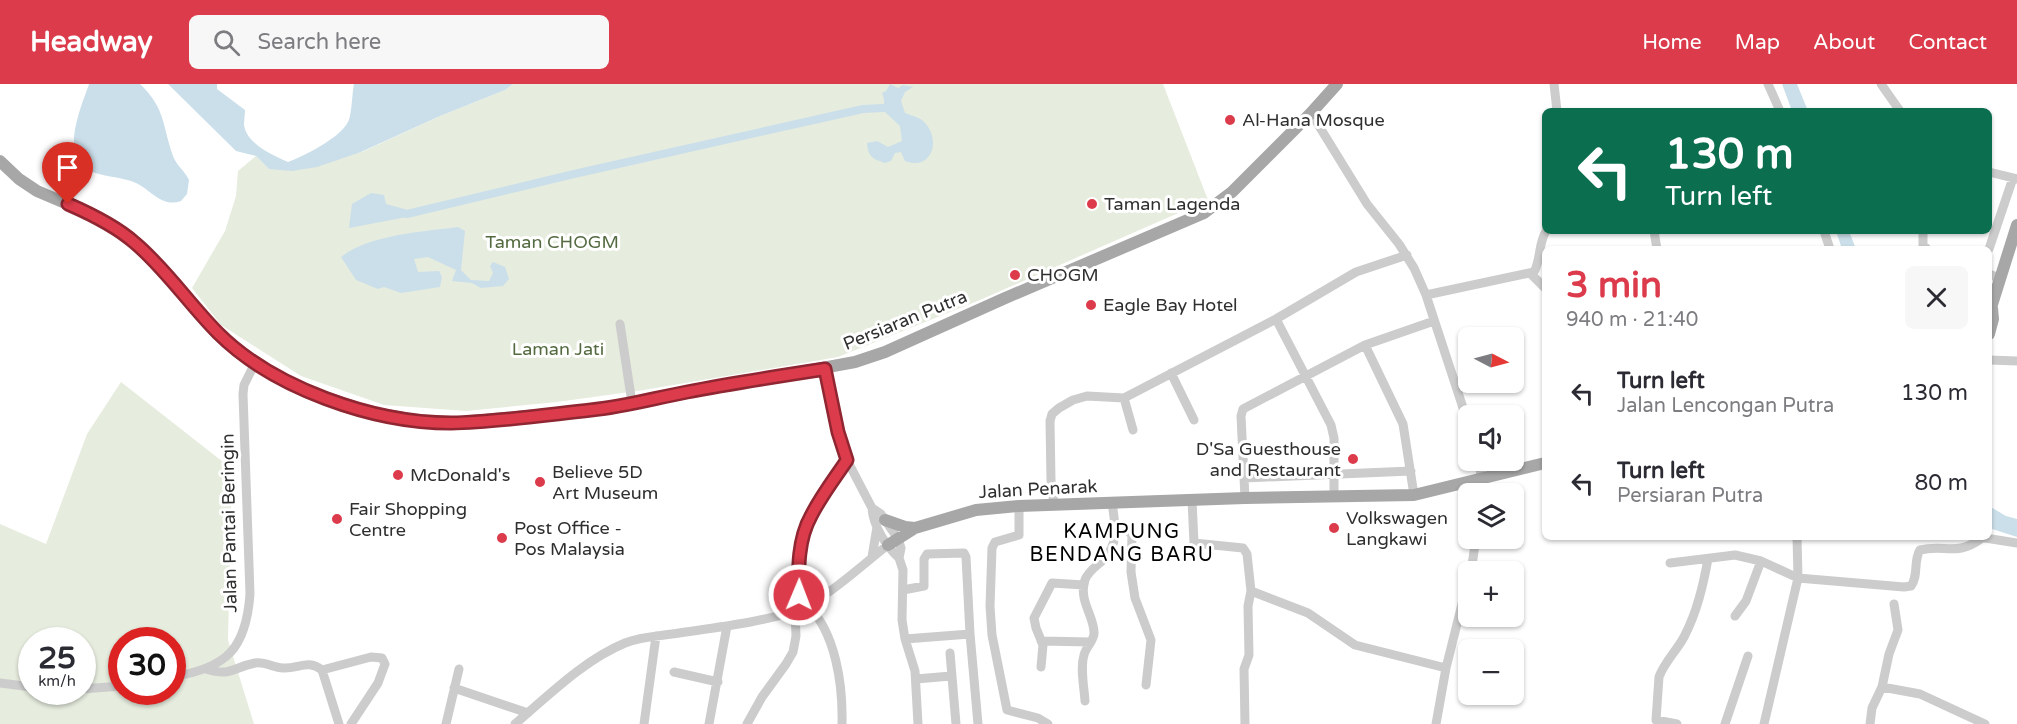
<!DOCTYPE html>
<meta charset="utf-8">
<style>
body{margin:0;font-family:"Varela Round",sans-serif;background:#f7f7f7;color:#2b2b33;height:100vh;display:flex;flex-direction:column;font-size:22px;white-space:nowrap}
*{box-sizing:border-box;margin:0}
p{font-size:20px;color:#7c7c81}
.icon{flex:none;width:33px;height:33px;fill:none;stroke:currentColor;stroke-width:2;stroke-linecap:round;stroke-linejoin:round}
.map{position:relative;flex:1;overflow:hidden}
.sheet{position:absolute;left:1542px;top:162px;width:450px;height:294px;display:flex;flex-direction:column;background:#fff;border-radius:9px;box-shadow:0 2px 4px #0004}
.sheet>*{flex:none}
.top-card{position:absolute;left:1542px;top:24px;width:450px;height:126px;border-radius:9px;box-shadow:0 2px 4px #0004;background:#0b6e4f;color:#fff;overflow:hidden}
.needle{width:39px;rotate:96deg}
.tools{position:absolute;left:1458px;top:243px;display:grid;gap:12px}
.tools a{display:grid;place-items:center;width:66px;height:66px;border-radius:9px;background:#fff;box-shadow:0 2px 4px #0004;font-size:30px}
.speed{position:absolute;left:18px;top:543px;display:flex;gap:12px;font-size:30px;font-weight:700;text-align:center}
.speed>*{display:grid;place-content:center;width:78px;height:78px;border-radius:50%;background:#fff;box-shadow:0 2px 4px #0004;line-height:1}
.speed small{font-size:15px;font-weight:400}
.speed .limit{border:9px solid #d22;background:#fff;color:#111}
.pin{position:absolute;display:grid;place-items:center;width:51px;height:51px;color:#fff;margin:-62px -26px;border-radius:50% 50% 50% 0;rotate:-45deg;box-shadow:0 0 6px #0007}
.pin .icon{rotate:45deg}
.me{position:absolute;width:66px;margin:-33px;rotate:1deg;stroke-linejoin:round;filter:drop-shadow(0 0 4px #0008)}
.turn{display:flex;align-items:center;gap:21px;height:126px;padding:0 24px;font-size:27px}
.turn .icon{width:78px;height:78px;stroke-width:2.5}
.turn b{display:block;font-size:42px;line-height:51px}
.round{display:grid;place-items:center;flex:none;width:63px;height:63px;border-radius:9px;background:#f7f7f7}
.headline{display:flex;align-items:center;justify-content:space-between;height:102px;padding:0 24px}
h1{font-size:36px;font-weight:800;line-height:45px;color:#dc3b4b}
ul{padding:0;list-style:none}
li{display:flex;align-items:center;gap:18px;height:90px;padding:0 24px}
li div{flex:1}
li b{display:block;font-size:22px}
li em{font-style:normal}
header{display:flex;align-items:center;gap:36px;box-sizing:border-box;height:84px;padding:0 30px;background:#dc3b4b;color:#fff}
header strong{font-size:28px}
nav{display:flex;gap:33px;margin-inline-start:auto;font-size:21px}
.search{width:420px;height:54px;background:#f7f7f7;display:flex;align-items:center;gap:15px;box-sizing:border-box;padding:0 21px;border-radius:9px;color:#7c7c81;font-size:22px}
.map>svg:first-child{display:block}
</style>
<header>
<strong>Headway</strong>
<div class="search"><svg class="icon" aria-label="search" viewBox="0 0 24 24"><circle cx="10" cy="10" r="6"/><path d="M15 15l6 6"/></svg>Search here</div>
<nav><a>Home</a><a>Map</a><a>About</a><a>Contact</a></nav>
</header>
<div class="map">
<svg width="2017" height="640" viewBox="0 0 2017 640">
<rect width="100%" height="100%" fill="#fff"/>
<!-- green -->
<path fill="#e6ecde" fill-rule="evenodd" d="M 513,0 L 1163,0 L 1208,116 L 980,216 L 838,273 L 644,306 L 557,318 L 466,327 L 384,321 L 301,292 L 221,241 L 192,204 L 225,147 L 236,112 L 238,87 L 256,72 L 269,85 L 362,68 L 440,32 L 505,6 Z
M 121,298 L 232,385 L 228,556 L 254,640 L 0,640 L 0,440 L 46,460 L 87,350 ZM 32,556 L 82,556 L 82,608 L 32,608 ZM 122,556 L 172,556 L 172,608 L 122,608 Z"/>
<!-- water -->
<path fill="#cbdfea" d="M 89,0 L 140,0 C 166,25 162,41 173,72 C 176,81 185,87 189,96 L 187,110 L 181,117 C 162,124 151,106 136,99 C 121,92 102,94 87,85 C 60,70 82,21 89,0 Z
M 168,0 L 217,0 L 217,5 L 245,26 C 245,30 244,36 244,41 C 247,60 272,71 288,78 C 304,72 340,54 348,38 C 352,31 352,9 354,0 L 513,0 L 505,6 L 440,32 L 361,68 L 317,83 L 292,87 L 269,85 L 256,72 L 236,67 Z
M 890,0 L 898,4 L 903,1 L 913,3 L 905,8 L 901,17 L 905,29 C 912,32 921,33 926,40 C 941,58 931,87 905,77 L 901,68 L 895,69 L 891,77 L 885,79 C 873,75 868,73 867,59 L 877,57 L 888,63 L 902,57 L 900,42 L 884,27 L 884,15 L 882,9 L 886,7 Z
M 1782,0 L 1797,0 L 1808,27 L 1792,27 Z
M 371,109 L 384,111 L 386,120 L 408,126 L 407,133 L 349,144 L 352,120 Z
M 458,143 L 465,147 L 461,186 L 471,196 L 489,197 L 493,189 L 490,182 L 493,178 L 505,183 L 509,195 L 503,202 L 481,204 L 472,199 L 452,197 L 456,186 L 428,173 L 414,175 L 418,188 L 439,187 L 442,193 L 440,203 L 401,209 L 384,203 L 378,205 L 356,196 L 341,173 C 371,150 422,148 458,143 Z
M 1836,147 L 1849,147 L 1856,165 L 1842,165 Z
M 1989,422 L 2006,432 L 2017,435 L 2017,453 L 1989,444 Z"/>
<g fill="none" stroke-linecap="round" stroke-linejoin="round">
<!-- canal -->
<path stroke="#cbdfea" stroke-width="8" d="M 407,130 L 574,90 L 863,25 L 883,24"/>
<!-- minor -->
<path stroke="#ccc" stroke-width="9" d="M 1554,0 L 1557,27
M 1768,0 L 1780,27
M 1881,0 L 1900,27
M 1311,29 L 1367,120 L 1399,160 L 1414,184 L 1426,211 L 1468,339
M 1989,88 L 2017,95
M 1654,147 L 1657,165
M 1824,147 L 1830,165
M 1923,147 L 1923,161 L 1927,165
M 1989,165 L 2013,94
M 1531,190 L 1545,204
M 1989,190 L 2001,195
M 1426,211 L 1534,188 C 1541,176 1538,160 1546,147
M 1276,235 L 1331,341 L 1334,354 L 1334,413
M 620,240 L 632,319
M 1365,261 L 1403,340 L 1414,411
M 1989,276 L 2017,277
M 825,285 L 838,348 L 847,376 L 872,424 L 881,430 L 898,455 L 901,464 L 899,474 L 903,486 L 902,536 L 905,555 L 915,587 L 918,640
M 1171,289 L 1194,336
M 1124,314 L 1133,346
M 1478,376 L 1482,395 L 1480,410
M 1244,394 L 1411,387
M 1245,414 L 1241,332 L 1243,325 L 1365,261 L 1434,237
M 1192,416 L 1194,459 L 1243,464 L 1247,470 L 1251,507 L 1308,529 L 1355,561 L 1446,584
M 1054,421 L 1051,396 L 1050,337 L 1052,330 L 1059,324 L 1073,316 L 1087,312 L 1124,314 L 1276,235 L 1356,188 L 1407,171
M 1019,422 L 1019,451 L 995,458 L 992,464 L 990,522 L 992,551 L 1007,626 L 1038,634 L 1048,640
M 872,424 C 873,442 886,462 899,474
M 1116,445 L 1127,446 L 1132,451 L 1131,488 L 1135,514 L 1151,556 L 1146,601
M 1979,453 L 2017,459
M 872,473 L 877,443
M 1670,479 L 1735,471 L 1761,477 L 1798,494 L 1904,503 L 1911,502 C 1919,491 1913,477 1920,466 C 1946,460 1956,473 1982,454
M 1471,488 L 1476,454
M 903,506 L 924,502 L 924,475 L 927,470 L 964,469 L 966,473 L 970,550 L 978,640
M 807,521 C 836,548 843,602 842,640
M 802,524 C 795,495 797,458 811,431 C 821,412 835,394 847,376
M 1735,532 L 1746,517 L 1761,477
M 905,555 L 970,550
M 1041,557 L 1091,558
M 950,569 L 956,640
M 1041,583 L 1043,561 L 1036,544 L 1034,534 L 1052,499 L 1084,501
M 206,585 C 232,593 233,583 255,579 C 265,577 273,584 283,584 C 298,585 308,575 322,586 L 339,640
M 322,586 L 371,573 L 382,574 L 385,580 L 378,599 L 351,640
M 674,588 L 718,598
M 172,593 C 227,584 246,565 250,510 L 243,310 L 244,301 L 255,279
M 916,595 L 951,592
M 0,599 L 32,603
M 1882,603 L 1920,610 L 1985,640
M 454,604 L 528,629
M 82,605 L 122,602
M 1085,617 C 1084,602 1080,584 1084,571 C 1086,563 1093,558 1094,550 C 1095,533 1078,517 1085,496 C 1088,487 1097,482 1103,476 C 1120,459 1115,440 1112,419
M 446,640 L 459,585
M 515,640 C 549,611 584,576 625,559 C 642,552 661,552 679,549 C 717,543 758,539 795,527 C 824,517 863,480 888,461
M 644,640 L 656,552
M 709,640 L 727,542
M 747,640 L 762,613 L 786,580 L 793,568 L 796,552 L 795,527
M 1245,640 L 1244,585 L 1249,571 L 1248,522 L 1251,507
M 1436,640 L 1446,584 L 1468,496
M 1677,640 L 1656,636 L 1659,593 C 1664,579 1677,566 1684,553 C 1697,528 1703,502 1708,475
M 1725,640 L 1748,572
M 1764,640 L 1798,494 L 1797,453
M 1870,640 L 1872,624 L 1882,603 L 1889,570 L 1898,546 L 1894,520"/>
<!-- major -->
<path stroke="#a7a7a7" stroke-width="12" d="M 0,77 L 19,95 L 37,107 L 84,127 L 126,152 L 147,170 L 220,251 L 255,279 L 283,295 L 307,307 L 369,328 L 420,337 L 450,339 L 614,324 L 632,319 L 855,278 L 885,268 L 1003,215 L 1204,129 L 1232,108 L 1311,29 L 1337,0
M 1989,230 L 2017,141
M 1989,250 L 1993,235 L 1992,224
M 885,436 L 905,443 L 915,444
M 888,461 L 915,444 L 976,426 L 1019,422 L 1245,414 L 1414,411 L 1545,379"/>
</g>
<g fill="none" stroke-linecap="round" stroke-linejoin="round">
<defs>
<path id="route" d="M 68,120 C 91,130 116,142 135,159 C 165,184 190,221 218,249 C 273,304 373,339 451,339 C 497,338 545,331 591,326 C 623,323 655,314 687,308 C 733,299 779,292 825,285 L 838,348 L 847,376 C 835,394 821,412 811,432 C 798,455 798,485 799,511"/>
</defs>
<!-- route casing -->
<use href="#route" stroke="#8f2631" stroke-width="15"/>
<!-- route -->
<use href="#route" stroke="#dc3b4b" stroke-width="10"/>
</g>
<!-- markers -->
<g fill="#dc3b4b" stroke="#fff" stroke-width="2">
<circle cx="1230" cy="36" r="6"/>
<circle cx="1092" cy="120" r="6"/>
<circle cx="1015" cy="191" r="6"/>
<circle cx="1091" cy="221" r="6"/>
<circle cx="1353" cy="375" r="6"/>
<circle cx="398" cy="391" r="6"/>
<circle cx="540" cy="398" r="6"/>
<circle cx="337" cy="435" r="6"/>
<circle cx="1334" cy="444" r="6"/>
<circle cx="502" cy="454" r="6"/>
</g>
<g text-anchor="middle" stroke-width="6" stroke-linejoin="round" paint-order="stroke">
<!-- poi labels -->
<g font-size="18" fill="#2f2f2f" stroke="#fff" text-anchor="start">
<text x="1242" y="42">Al-Hana Mosque</text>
<text x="1104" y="126">Taman Lagenda</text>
<text x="1027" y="197">CHOGM</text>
<text x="1103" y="227">Eagle Bay Hotel</text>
<text x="1341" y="371" text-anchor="end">D'Sa Guesthouse<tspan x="1341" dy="21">and Restaurant</tspan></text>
<text x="552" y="394">Believe 5D<tspan x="552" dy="21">Art Museum</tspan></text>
<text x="410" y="397">McDonald's</text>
<text x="349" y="431">Fair Shopping<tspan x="349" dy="21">Centre</tspan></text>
<text x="1346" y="440">Volkswagen<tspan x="1346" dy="21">Langkawi</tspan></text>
<text x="514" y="450">Post Office -<tspan x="514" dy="21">Pos Malaysia</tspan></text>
</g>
<!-- park labels -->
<g font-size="18" fill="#53693f" stroke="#fff">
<text x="552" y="164">Taman CHOGM</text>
<text x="558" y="271">Laman Jati</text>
</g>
<!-- street labels -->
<g font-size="18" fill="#2f2f2f" stroke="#fff">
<text transform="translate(905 236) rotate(-22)" y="6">Persiaran Putra</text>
<text transform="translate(1038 405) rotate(-3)" y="6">Jalan Penarak</text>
<text transform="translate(229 439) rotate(-91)" y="6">Jalan Pantai Beringin</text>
</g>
<!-- neighbourhood labels -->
<g font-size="20" letter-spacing="1.5" fill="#000" stroke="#fff">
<text x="1122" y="454">KAMPUNG<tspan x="1122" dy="23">BENDANG BARU</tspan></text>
</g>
</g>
</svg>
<div class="tools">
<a><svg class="needle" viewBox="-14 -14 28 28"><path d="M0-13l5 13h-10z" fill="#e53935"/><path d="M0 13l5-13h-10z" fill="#7c7c81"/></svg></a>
<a><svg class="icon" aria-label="sound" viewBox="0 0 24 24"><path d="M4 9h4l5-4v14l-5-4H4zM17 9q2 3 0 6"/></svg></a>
<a><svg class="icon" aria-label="layers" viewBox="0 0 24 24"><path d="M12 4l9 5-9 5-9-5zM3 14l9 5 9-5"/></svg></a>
<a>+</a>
<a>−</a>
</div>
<div class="speed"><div>25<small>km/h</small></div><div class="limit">30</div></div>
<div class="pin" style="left:68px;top:120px;background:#d93025"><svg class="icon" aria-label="arrive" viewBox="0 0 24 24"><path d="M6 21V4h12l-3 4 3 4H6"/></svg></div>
<svg class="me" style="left:799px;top:511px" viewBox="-20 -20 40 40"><circle r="17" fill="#dc3b4b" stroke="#fff" stroke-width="3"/><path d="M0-11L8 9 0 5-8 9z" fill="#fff"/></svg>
<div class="top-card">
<div class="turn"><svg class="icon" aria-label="left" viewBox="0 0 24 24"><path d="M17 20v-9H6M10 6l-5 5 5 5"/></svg><div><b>130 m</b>Turn left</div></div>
</div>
<section class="sheet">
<div class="headline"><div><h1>3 min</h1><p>940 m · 21:40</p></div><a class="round"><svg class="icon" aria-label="close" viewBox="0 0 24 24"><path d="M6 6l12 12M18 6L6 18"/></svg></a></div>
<ul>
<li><svg class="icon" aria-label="left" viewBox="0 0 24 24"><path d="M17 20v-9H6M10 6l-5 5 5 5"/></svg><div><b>Turn left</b><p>Jalan Lencongan Putra</p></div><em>130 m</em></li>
<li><svg class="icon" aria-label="left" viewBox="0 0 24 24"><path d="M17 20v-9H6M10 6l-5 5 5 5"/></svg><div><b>Turn left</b><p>Persiaran Putra</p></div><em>80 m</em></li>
</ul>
</section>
</div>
